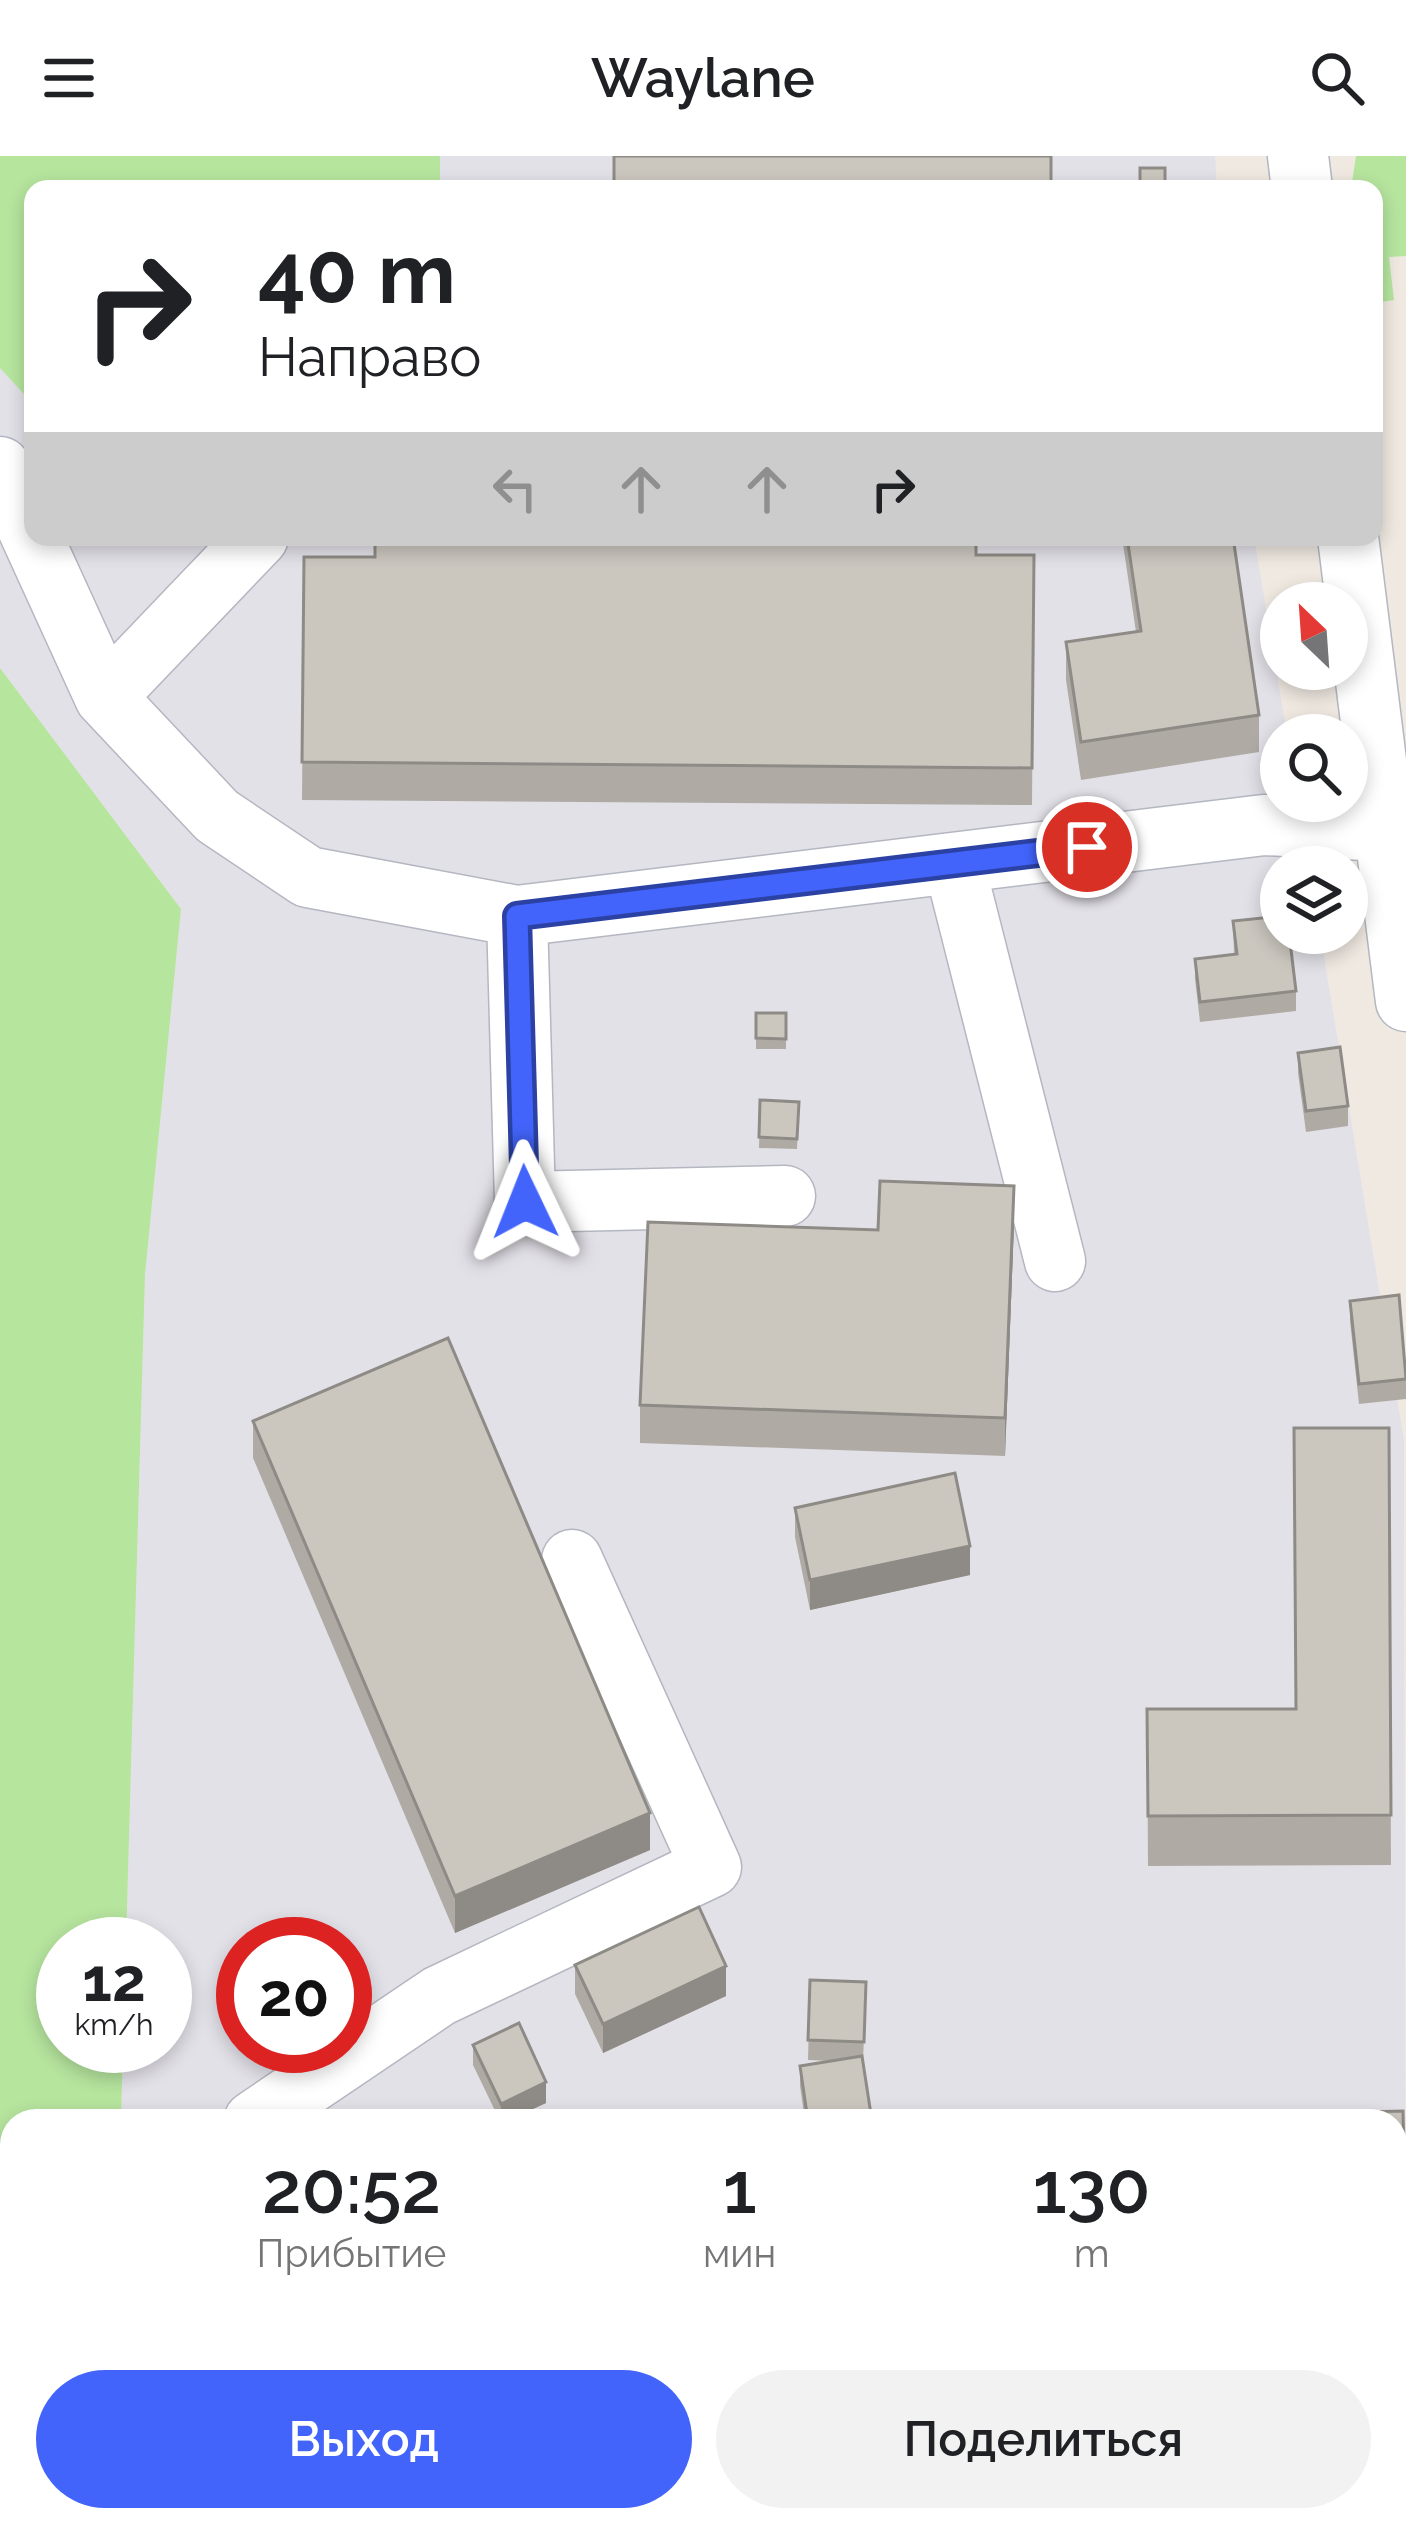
<!DOCTYPE html>
<html lang="ru">
<meta charset="utf-8">
<style>
body{margin:0;font-family:Raleway,sans-serif;background:#f2f2f2;color:#202124;height:100vh;display:flex;flex-direction:column;font-size:45px;white-space:nowrap}
*{box-sizing:border-box;margin:0}
p{font-size:39px;color:#757577}
.icon{flex:none;width:66px;height:66px;fill:none;stroke:currentColor;stroke-width:2;stroke-linecap:round;stroke-linejoin:round}
.map{position:relative;flex:1;overflow:hidden}
.drawer{position:absolute;left:0px;top:1953px;width:1407px;height:423px;display:flex;flex-direction:column;background:#fff;border-radius:36px 36px 0 0;box-shadow:0 6px 18px #0003}
.drawer>*{flex:none}
.guide{position:absolute;left:24px;top:24px;width:1359px;height:366px;border-radius:24px;box-shadow:0 6px 18px #0003;background:#fff;color:#202124;overflow:hidden}
.needle{width:78px;rotate:335deg}
.fabs{position:absolute;left:1260px;top:426px;display:grid;gap:24px}
.fabs a{display:grid;place-items:center;width:108px;height:108px;border-radius:50%;background:#fff;box-shadow:0 6px 18px #0003;font-size:60px}
.speed{position:absolute;left:36px;top:1761px;display:flex;gap:24px;font-size:60px;font-weight:700;text-align:center}
.speed>*{display:grid;place-content:center;width:156px;height:156px;border-radius:50%;background:#fff;box-shadow:0 6px 18px #0003;line-height:1}
.speed small{font-size:30px;font-weight:400}
.speed .limit{border:18px solid #d22;background:#fff;color:#111}
.pin{position:absolute;display:grid;place-items:center;width:102px;height:102px;color:#fff;margin:-51px;border:6px solid #fff;border-radius:50%;box-shadow:0 3px 12px #0007}
.me{position:absolute;width:132px;margin:-66px;rotate:358deg;stroke-linejoin:round;filter:drop-shadow(0 0 9px #0008)}
.turn{display:flex;align-items:center;gap:42px;height:252px;padding:0 36px;font-size:54px}
.turn .icon{width:156px;height:156px;stroke-width:2.5}
.turn b{display:block;font-size:84px;line-height:102px}
.lanes{display:flex;align-items:center;height:114px;padding:0 36px;background:#0003;justify-content:center;gap:60px;direction:ltr}
.lanes .off{opacity:.35}
.eta{display:flex;justify-content:space-evenly;align-items:center;height:204px;text-align:center}
.eta b{font-size:72px;font-weight:600;line-height:84px}
.primary-button{display:flex;gap:24px;margin-top:auto;padding:24px 36px}
.primary-button a{flex:1;height:138px;border-radius:72px;background:#4264fb;color:#fff;font-size:48px;font-weight:600;line-height:138px;text-align:center}
.primary-button a+a{background:#f2f2f2;color:#202124}
header{display:flex;justify-content:space-between;align-items:center;height:156px;padding:0 36px;background:#fff;font-size:54px;font-weight:600}
.map>svg:first-child{display:block}
</style>
<header><svg class="icon" aria-label="menu" viewBox="0 0 24 24"><path d="M4 6h16M4 12h16M4 18h16"/></svg>Waylane<svg class="icon" aria-label="search" viewBox="0 0 24 24"><circle cx="10" cy="10" r="6"/><path d="M15 15l6 6"/></svg></header>
<div class="map">
<svg width="1406" height="2374" viewBox="0 0 1406 2374">
<rect width="100%" height="100%" fill="#efe9e1"/>
<!-- industrial -->
<path fill="#e3e1e8" fill-rule="evenodd" d="M 440,0 L 1215,0 L 1217,33 L 440,33 Z
M 0,212 L 33,248 L 33,381 L 1254,381 L 1287,579 L 1281,579 L 1281,645 L 1298,645 L 1309,711 L 1281,711 L 1281,777 L 1320,777 L 1404,1284 L 1406,2374 L 0,2374 L 0,2141 L 12,2140 L 12,2364 L 1395,2364 L 1395,1965 L 121,1965 L 123,1890 L 165,1890 L 165,1788 L 126,1788 L 145,1119 L 181,753 L 0,512 ZM 243,1788 L 345,1788 L 345,1890 L 243,1890 Z"/>
<!-- green -->
<path fill="#b6e59e" d="M 0,0 L 440,0 L 440,33 L 33,33 L 33,248 L 0,212 Z
M 1356,0 L 1406,0 L 1406,100 L 1389,101 L 1394,144 L 1374,147 L 1374,33 L 1351,33 Z
M 0,512 L 181,753 L 145,1119 L 126,1788 L 63,1788 L 63,1890 L 123,1890 L 121,1965 L 12,1965 L 12,2025 L 0,2026 Z"/>
<g fill="none" stroke-linecap="round" stroke-linejoin="round">
<defs>
<path id="minor" d="M 1298,0 L 1302,33
M 0,311 L 105,541 L 217,660 L 308,721 L 517,760
M 1348,381 L 1406,845
M 105,541 L 258,381
M 954,707 L 1055,1105
M 785,1040 L 525,1046 L 517,760 L 1264,669 L 1385,675
M 254,1965 L 439,1840 L 711,1711 L 572,1404
M 0,2106 L 12,2105
M 238,2364 L 242,2374
M 474,2364 L 479,2374
M 127,2374 L 129,2364"/>
</defs>
<!-- minor casing -->
<use href="#minor" stroke="#b4b7c1" stroke-width="63"/>
<!-- minor -->
<use href="#minor" stroke="#fff" stroke-width="60"/>
</g>
<!-- wall -->
<path fill="#afaba4" d="M 1122,381 L 1233,381 L 1259,559 L 1259,596 L 1081,624 L 1066,524 L 1066,486 L 1136,476 Z
M 1034,399 L 1032,649 L 302,644 L 304,401 Z
M 1233,765 L 1296,835 L 1296,855 L 1200,866 L 1195,823 L 1195,803 L 1234,798 Z
M 756,857 L 786,857 L 786,893 L 756,893 Z
M 1298,897 L 1348,950 L 1348,970 L 1306,976 L 1298,917 Z
M 760,944 L 799,946 L 797,993 L 759,992 Z
M 1014,1067 L 1005,1300 L 640,1287 L 640,1249 L 878,1074 Z
M 1350,1145 L 1406,1208 L 1406,1243 L 1359,1248 L 1350,1165 Z
M 253,1265 L 650,1694 L 455,1777 L 253,1302 Z
M 1389,1272 L 1391,1709 L 1148,1710 L 1147,1553 L 1296,1553 Z
M 795,1352 L 970,1419 L 810,1454 L 795,1381 Z
M 575,1809 L 726,1840 L 603,1897 L 575,1838 Z
M 810,1824 L 866,1826 L 863,1906 L 872,1965 L 805,1965 L 800,1930 L 800,1910 L 830,1905 L 808,1904 Z
M 473,1889 L 546,1947 L 507,1965 L 500,1965 L 473,1909 Z
M 144,2364 L 221,2364 L 225,2374 L 144,2374 Z
M 284,2364 L 452,2364 L 456,2374 L 288,2374 Z"/>
<!-- shaded-wall -->
<path fill="#8e8b86" d="M 1014,1030 L 1014,1067 L 1005,1300 L 1005,1262 Z
M 970,1390 L 970,1419 L 810,1454 L 810,1424 Z
M 650,1657 L 650,1694 L 455,1777 L 455,1740 Z
M 726,1810 L 726,1840 L 603,1897 L 603,1868 Z
M 546,1926 L 546,1947 L 507,1965 L 501,1965 L 501,1948 Z"/>
<!-- building -->
<path fill="#cbc7bf" stroke="#8e8b86" stroke-width="3" d="M 614,0 L 1051,0 L 1051,33 L 614,33 Z
M 1140,12 L 1165,12 L 1165,33 L 1140,33 Z
M 375,381 L 976,381 L 976,399 L 1034,399 L 1032,612 L 302,606 L 304,401 L 375,401 Z
M 1127,381 L 1233,381 L 1259,559 L 1081,586 L 1066,486 L 1141,475 Z
M 1281,760 L 1281,777 L 1289,777 L 1296,835 L 1200,846 L 1195,803 L 1237,798 L 1233,765 Z
M 756,857 L 786,857 L 786,883 L 756,882 Z
M 1340,891 L 1348,950 L 1306,955 L 1298,897 Z
M 760,944 L 799,946 L 797,983 L 759,981 Z
M 880,1025 L 1014,1030 L 1005,1262 L 640,1249 L 648,1066 L 878,1074 Z
M 1399,1139 L 1406,1223 L 1359,1228 L 1350,1145 Z
M 448,1182 L 650,1657 L 455,1740 L 253,1265 Z
M 1294,1272 L 1389,1272 L 1391,1659 L 1148,1660 L 1147,1553 L 1296,1553 Z
M 955,1317 L 970,1390 L 810,1424 L 795,1352 Z
M 699,1751 L 726,1810 L 603,1868 L 575,1809 Z
M 810,1824 L 866,1826 L 864,1886 L 808,1884 Z
M 519,1867 L 546,1926 L 501,1948 L 473,1889 Z
M 862,1900 L 872,1965 L 808,1965 L 800,1910 Z
M 1403,1955 L 1406,2102 L 1406,2374 L 1127,2374 L 1127,2364 L 1395,2364 L 1395,1965 L 1117,1965 L 1117,1962 Z
M 12,2145 L 12,2364 L 67,2364 L 68,2374 L 0,2374 L 0,2146 Z
M 151,2364 L 221,2364 L 225,2374 L 155,2374 Z
M 299,2364 L 452,2364 L 456,2374 L 303,2374 Z"/>
<g fill="none" stroke-linecap="round" stroke-linejoin="round">
<defs>
<path id="route" d="M 525,1046 L 517,760 L 1087,691"/>
</defs>
<!-- route casing -->
<use href="#route" stroke="#2b41a3" stroke-width="30"/>
<!-- route -->
<use href="#route" stroke="#4264fb" stroke-width="21"/>
</g>
</svg>
<div class="fabs">
<a><svg class="needle" viewBox="-14 -14 28 28"><path d="M0-13l5 13h-10z" fill="#e53935"/><path d="M0 13l5-13h-10z" fill="#757577"/></svg></a>
<a><svg class="icon" aria-label="search" viewBox="0 0 24 24"><circle cx="10" cy="10" r="6"/><path d="M15 15l6 6"/></svg></a>
<a><svg class="icon" aria-label="layers" viewBox="0 0 24 24"><path d="M12 4l9 5-9 5-9-5zM3 14l9 5 9-5"/></svg></a>
</div>
<div class="speed"><div>12<small>km/h</small></div><div class="limit">20</div></div>
<div class="pin" style="left:1087px;top:691px;background:#d93025"><svg class="icon" aria-label="arrive" viewBox="0 0 24 24"><path d="M6 21V4h12l-3 4 3 4H6"/></svg></div>
<svg class="me" style="left:525px;top:1046px" viewBox="-20 -20 40 40"><path d="M0-17L14 15 0 8-14 15z" fill="#4264fb" stroke="#fff" stroke-width="4"/></svg>
<div class="guide">
<div class="turn"><svg class="icon" aria-label="right" viewBox="0 0 24 24"><path d="M7 20v-9h11M14 6l5 5-5 5"/></svg><div><b>40 m</b>Направо</div></div>
<div class="lanes"><svg class="icon off" aria-label="left" viewBox="0 0 24 24"><path d="M17 20v-9H6M10 6l-5 5 5 5"/></svg><svg class="icon off" aria-label="ahead" viewBox="0 0 24 24"><path d="M12 20V5M6 11l6-6 6 6"/></svg><svg class="icon off" aria-label="ahead" viewBox="0 0 24 24"><path d="M12 20V5M6 11l6-6 6 6"/></svg><svg class="icon" aria-label="right" viewBox="0 0 24 24"><path d="M7 20v-9h11M14 6l5 5-5 5"/></svg></div>
</div>
<section class="drawer">
<div class="eta">
<div><b>20:52</b><p>Прибытие</p></div>
<div><b>1</b><p>мин</p></div>
<div><b>130</b><p>m</p></div>
</div>
<div class="primary-button"><a>Выход</a><a>Поделиться</a></div>
</section>
</div>
